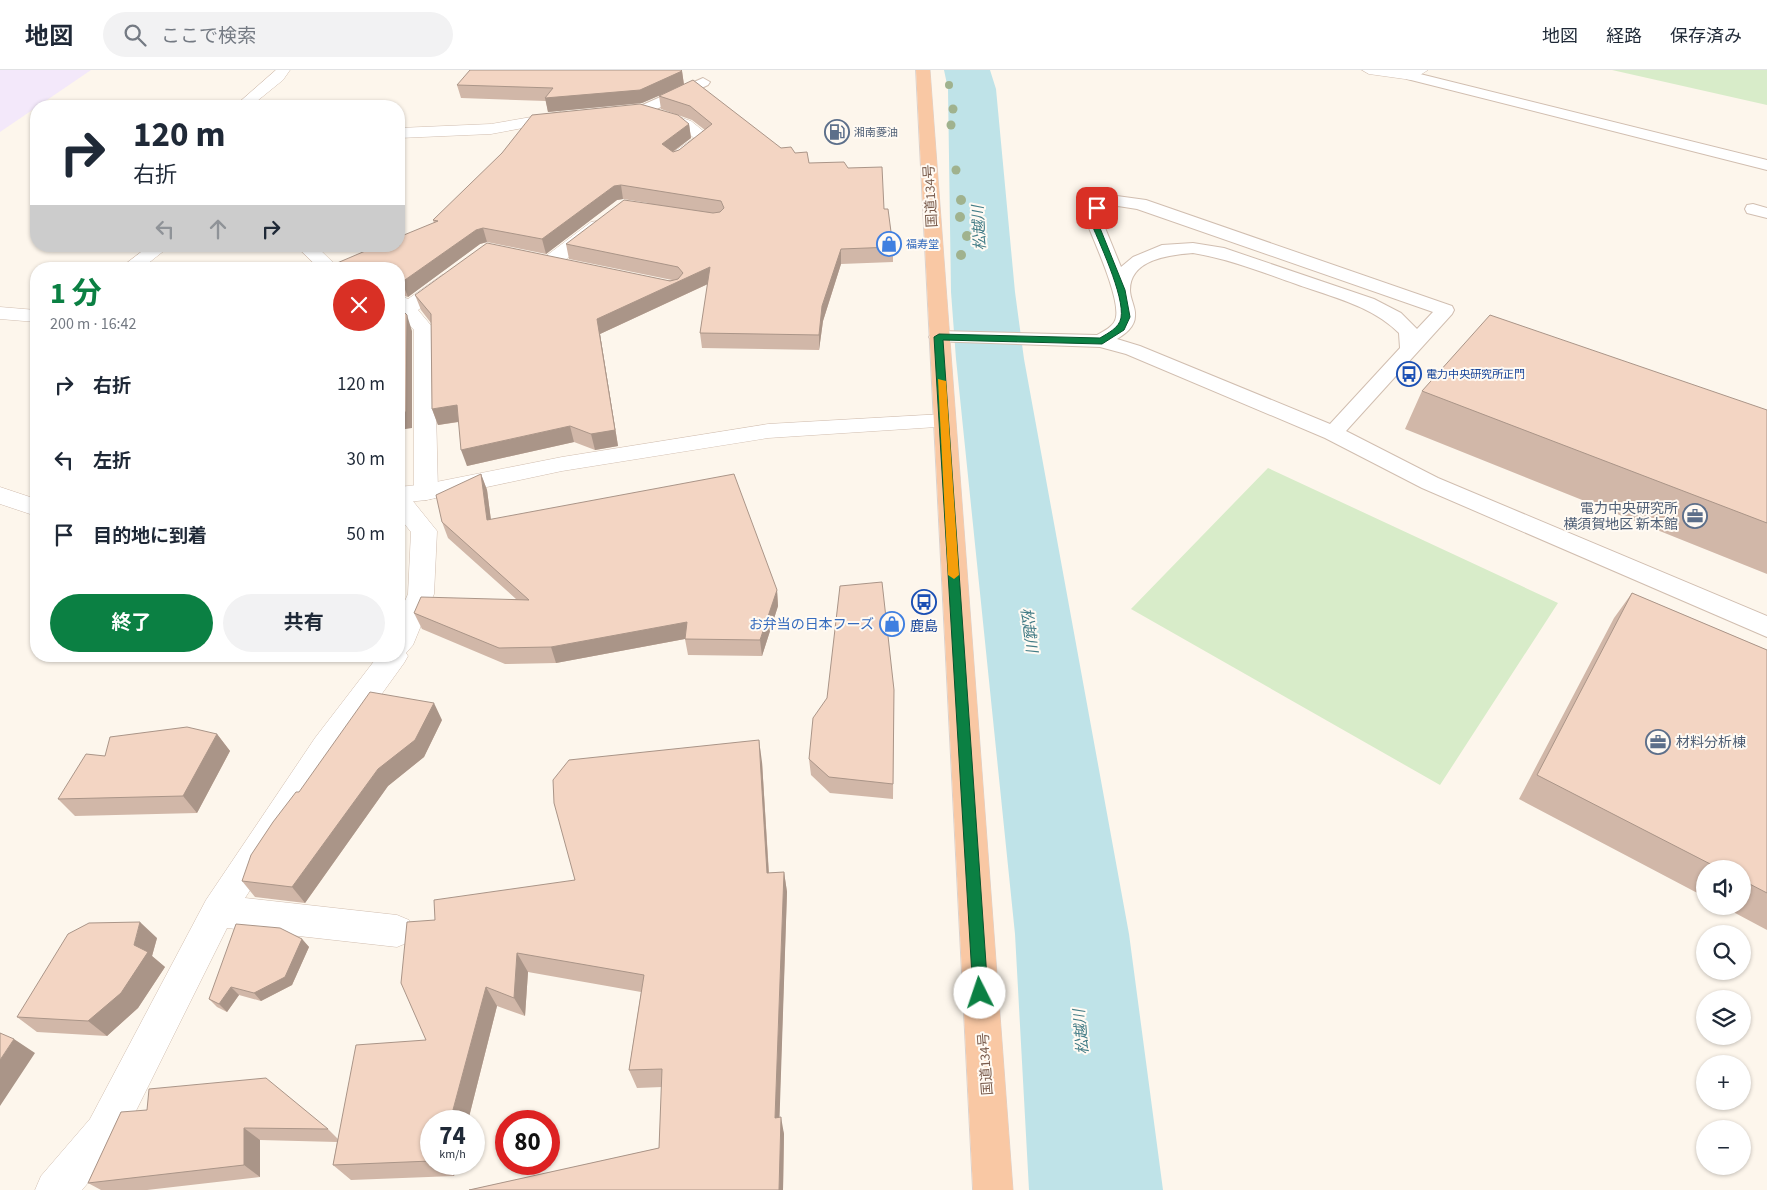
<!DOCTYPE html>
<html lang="ja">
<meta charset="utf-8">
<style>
body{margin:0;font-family:"Source Sans 3","Noto Sans JP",sans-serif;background:#f2f2f3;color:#1f2937;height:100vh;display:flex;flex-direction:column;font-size:19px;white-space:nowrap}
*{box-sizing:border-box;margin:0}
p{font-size:16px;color:#747a83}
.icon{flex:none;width:28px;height:28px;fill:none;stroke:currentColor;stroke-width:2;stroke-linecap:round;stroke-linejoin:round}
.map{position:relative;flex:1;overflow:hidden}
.side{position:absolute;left:30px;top:192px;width:375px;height:400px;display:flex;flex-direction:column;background:#fff;border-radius:20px;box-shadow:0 1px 4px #0004}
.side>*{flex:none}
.banner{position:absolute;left:30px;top:30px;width:375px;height:152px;border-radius:20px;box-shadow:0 1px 4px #0004;background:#fff;color:#1f2937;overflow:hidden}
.buttons{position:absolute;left:1696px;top:790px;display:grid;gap:10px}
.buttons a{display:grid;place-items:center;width:55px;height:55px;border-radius:50%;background:#fff;box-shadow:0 1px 4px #0004;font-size:25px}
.speed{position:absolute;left:420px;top:1040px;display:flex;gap:10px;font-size:25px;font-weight:700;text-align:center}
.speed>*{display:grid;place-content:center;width:65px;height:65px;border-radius:50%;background:#fff;box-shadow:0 1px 4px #0004;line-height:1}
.speed small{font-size:12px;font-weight:400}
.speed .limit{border:8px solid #d22;background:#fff;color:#111}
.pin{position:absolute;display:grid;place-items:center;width:42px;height:42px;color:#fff;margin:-21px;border-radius:10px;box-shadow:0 2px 8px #0006}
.me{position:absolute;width:55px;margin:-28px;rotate:356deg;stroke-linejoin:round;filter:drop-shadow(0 0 4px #0008)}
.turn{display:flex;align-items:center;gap:18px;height:105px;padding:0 20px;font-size:22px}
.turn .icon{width:65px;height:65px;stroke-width:2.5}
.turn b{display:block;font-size:35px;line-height:42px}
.lanes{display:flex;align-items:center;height:48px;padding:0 20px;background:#0003;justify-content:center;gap:25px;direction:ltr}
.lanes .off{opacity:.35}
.round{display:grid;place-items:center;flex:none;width:52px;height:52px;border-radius:26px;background:#f2f2f3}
.summary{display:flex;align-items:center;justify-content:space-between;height:85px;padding:0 20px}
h1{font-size:30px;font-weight:700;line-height:38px;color:#0b8043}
.primary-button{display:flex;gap:10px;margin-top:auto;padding:10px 20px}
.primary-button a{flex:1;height:58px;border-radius:30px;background:#0b8043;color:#fff;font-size:20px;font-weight:700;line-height:58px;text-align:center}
.primary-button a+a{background:#f2f2f3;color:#1f2937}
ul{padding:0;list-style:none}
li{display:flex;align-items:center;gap:15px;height:75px;padding:0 20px}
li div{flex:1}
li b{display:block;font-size:19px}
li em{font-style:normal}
header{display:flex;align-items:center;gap:30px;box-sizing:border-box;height:70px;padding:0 25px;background:#fff;border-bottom:1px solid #e0e1e3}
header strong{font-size:24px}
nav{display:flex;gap:28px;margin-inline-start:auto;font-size:18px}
.search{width:350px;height:45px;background:#f2f2f3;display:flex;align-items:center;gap:12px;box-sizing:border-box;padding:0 18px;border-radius:28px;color:#747a83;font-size:19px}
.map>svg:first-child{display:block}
</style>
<header>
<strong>地図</strong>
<div class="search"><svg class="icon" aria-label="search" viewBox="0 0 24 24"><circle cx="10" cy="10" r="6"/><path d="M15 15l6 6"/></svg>ここで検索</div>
<nav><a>地図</a><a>経路</a><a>保存済み</a></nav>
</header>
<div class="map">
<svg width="1767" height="1120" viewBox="0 0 1767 1120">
<rect width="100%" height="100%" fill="#fdf6ec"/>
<!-- education -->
<path fill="#f3e8fa" d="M 0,0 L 91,0 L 0,62 Z"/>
<!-- green -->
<path fill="#d8ecc9" d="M 1612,0 L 1767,0 L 1767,35 Z
M 1268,398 L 1558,533 L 1440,715 L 1131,539 Z"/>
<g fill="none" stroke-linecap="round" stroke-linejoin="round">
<!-- river -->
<path fill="#bfe3e8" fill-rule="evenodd" d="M 944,0 L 990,0 L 996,19 L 1015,222 L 1024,289 L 1129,864 L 1163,1120 L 1029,1120 L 1015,864 L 956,289 L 951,222 L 948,19 Z"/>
<defs>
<path id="service" d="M 1412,2 L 1767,90 L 1767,100 L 1407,9 L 1405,6 L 1407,3 Z
M 703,8 L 710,12 L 708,15 L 648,43 L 638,43 L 636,40 L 638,37 Z
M 1117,126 L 1146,130 L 1452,236 L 1454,240 L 1452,244 L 1346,361 L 1438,408 L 1767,546 L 1767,567 L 1422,418 L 1325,368 L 1126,284 L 1100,277 L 932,271 L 929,267 L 932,263 L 939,261 L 1097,265 C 1104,261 1115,256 1116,247 C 1120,227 1093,169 1085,148 L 1091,134 ZM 1118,136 L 1137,139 L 1433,242 L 1417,259 L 1401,243 L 1374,229 L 1224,178 L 1193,173 L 1162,175 L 1133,187 L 1121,197 L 1101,148 L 1104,141 ZM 1193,183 C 1229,189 1262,202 1296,214 C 1332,227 1372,236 1399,263 L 1400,278 L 1330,354 L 1140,276 L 1117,269 C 1125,264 1135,257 1135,246 C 1136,238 1130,229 1130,220 C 1130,189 1170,185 1193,183 Z
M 1753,134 L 1767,138 L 1767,148 L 1747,143 L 1745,139 L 1747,135 Z"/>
<path id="minor" d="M 276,0 L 290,0 L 283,10 L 251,36 L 235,36 Z
M 1362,0 L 1428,0 L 1412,10 L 1369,4 Z
M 656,39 L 691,51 L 712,68 L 684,89 L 672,89 L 670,86 L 672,83 L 694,68 L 681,57 L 651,47 L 648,44 Z
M 561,42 L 569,47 L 566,50 L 491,64 L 399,68 L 399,58 L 491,54 Z
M 597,151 L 603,152 L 606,156 L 603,160 L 556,197 L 542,197 L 540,193 L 542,189 L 591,152 Z
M 149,176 L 170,176 L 141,199 L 119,199 Z
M 296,176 L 316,176 L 340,199 L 320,199 Z
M 449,203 L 456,205 L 459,209 L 456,213 L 418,240 L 434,259 L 438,422 L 435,428 L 426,430 L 417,428 L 414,422 L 414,260 L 399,243 L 399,225 L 408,229 L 442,205 Z
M 0,417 L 36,429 L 36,446 L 0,434 Z
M 399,423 L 408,425 L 437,461 L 434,524 L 413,575 L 406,583 L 408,586 L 404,593 L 337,686 L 245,828 L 397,845 L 409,850 L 414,861 L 409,872 L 397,877 L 227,858 L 118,1077 L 82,1120 L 35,1120 L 41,1106 L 90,1049 L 206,830 L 315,668 L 378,586 L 399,586 L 399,544 L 408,524 L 411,462 L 399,447 Z"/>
<path id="tertiary" d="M 0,237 L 36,240 L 36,252 L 0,249 Z
M 944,344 L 952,346 L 955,351 L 952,356 L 768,368 L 562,401 L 426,430 L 399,433 L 399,417 L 426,414 L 562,387 L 768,354 Z"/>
<path id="trunk" d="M 916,0 L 930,0 L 1013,1120 L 973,1120 Z"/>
</defs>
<!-- service casing -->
<use href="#service" stroke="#d1beb0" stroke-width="2"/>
<!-- minor casing -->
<use href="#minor" stroke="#d1beb0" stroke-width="1"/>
<!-- tertiary casing -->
<use href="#tertiary" stroke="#d1beb0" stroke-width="1"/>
<!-- trunk casing -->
<use href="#trunk" stroke="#dad1cd" stroke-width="1"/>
<!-- service -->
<use href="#service" fill="#fff" fill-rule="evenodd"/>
<!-- minor -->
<use href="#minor" fill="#fff" fill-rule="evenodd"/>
<!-- tertiary -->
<use href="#tertiary" fill="#fff" fill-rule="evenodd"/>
<!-- trunk -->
<use href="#trunk" fill="#f9c8a4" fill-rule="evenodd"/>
</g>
<!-- trees -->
<g fill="#a0b28e">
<circle cx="949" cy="15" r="4"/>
<circle cx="953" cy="39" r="4.5"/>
<circle cx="951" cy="55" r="4.5"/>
<circle cx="956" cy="100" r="4.5"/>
<circle cx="961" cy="130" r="5"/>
<circle cx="960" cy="147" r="5"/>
<circle cx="967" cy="166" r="5"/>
<circle cx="961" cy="185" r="5"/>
</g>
<!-- wall -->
<path fill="#d1b7a8" d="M 682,1 L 684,15 L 781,78 L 795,83 L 809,93 L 884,139 L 893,177 L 893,192 L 841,194 L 823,251 L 819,280 L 702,278 L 700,263 L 708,214 L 600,264 L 618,376 L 595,380 L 574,372 L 467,396 L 459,352 L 438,355 L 432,339 L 431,253 L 421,240 L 415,225 L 672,210 L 569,189 L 566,174 L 648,133 L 623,129 L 617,130 L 546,184 L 487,172 L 480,174 L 408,227 L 399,224 L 399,199 L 434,153 L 433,150 L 689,54 L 691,68 L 673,82 L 679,80 L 705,60 L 692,50 L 661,39 L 659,26 L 683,15 L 642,33 L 548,42 L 546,31 L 461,28 L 457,15 Z
M 1422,321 L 1767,340 L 1767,504 L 1405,359 Z
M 481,404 L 487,420 L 491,450 L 777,520 L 778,536 L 762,586 L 688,585 L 685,569 L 556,593 L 505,594 L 422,559 L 414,543 L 516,529 L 448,468 L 442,452 Z
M 1632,523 L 1767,580 L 1767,860 L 1722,836 L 1742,836 L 1742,799 L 1705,799 L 1705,827 L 1519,729 L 1614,548 Z
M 894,620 L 893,729 L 830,723 L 811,705 L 809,689 Z
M 442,650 L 424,687 L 388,716 L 305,833 L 255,827 L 242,811 L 299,722 Z
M 217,664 L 230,681 L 197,743 L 75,746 L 58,729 L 105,686 Z
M 762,692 L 769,803 L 784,802 L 787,822 L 779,1047 L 784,1064 L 783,1120 L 469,1120 L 659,1078 L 662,1017 L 637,1018 L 629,1000 L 641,922 L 528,902 L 525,946 L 497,936 L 468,1051 L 431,1051 L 431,1094 L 457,1094 L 454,1106 L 351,1110 L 333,1095 L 337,1072 L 260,1070 L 260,1107 L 147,1120 L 101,1120 L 88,1113 L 121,1042 L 328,1059 L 338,1069 L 426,970 L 435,850 L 575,810 Z
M 157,868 L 152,886 L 165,897 L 138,938 L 107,966 L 37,962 L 17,947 Z
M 302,869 L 309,877 L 292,915 L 261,931 L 239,925 L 227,942 L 217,937 L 209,929 Z"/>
<!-- shaded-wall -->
<path fill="#aa9588" d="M 682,1 L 684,15 L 642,33 L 548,42 L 545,28 Z
M 689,54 L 691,68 L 664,88 L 662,74 Z
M 621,115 L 623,129 L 617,130 L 546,184 L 542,169 L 614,116 Z
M 483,158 L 487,172 L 480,174 L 408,227 L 402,212 L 476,160 Z
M 841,179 L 841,194 L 823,251 L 819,280 L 819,265 L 822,236 Z
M 710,197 L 712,212 L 600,264 L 618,376 L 595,380 L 591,364 L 597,249 Z
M 407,245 L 412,261 L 412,358 L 399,360 L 399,343 Z
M 457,335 L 463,351 L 438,355 L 432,339 Z
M 570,356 L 574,372 L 467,396 L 461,380 Z
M 481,404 L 487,420 L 493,466 L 487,450 Z
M 777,520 L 778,536 L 762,586 L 760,570 Z
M 687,552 L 690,568 L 556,593 L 551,577 Z
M 434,633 L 442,650 L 424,687 L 388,716 L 305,833 L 292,817 L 378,699 Z
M 217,664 L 230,681 L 197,743 L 183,726 Z
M 759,670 L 762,692 L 770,824 L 767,803 Z
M 784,802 L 787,822 L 779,1064 L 775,1048 Z
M 140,852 L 157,868 L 152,886 L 165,897 L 138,938 L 107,966 L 88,951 L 134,875 Z
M 302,869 L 309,877 L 292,915 L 261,931 L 254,923 Z
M 517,883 L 528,902 L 525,946 L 514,928 Z
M 231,917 L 239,925 L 227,942 L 219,934 Z
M 486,917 L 497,936 L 468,1051 L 450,1051 Z
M 14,969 L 35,983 L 0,1036 L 0,990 Z
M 781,1047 L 784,1064 L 783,1120 L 779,1120 Z
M 244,1058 L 260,1070 L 260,1107 L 244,1095 Z
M 443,1094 L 457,1094 L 454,1106 Z"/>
<!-- building -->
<path fill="#f3d5c3" stroke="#aa9588" d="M 470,0 L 681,0 L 682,1 L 640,20 L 545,28 L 553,18 L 457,15 Z
M 693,10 L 781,78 L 791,77 L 795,83 L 807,82 L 809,93 L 844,92 L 848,98 L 882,97 L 884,139 L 888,139 L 893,177 L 841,179 L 822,236 L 819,265 L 700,263 L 710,197 L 597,249 L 615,360 L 591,364 L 570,356 L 461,380 L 457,335 L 432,339 L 431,244 L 415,225 L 487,173 L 670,211 L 678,209 L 683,203 L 678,197 L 566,174 L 624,130 L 713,143 L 720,142 L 724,138 L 721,131 L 621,115 L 614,116 L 542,169 L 483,158 L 476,160 L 402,212 L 399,211 L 399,199 L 323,199 L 377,176 L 399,176 L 399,167 L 438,151 L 433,150 L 502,83 L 532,45 L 640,34 L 678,45 L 689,54 L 662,74 L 673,82 L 679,80 L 712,54 L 690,36 L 659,26 Z
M 399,237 L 407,245 L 406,342 L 399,343 Z
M 1490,245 L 1767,340 L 1767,453 L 1422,321 Z
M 481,404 L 487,450 L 734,404 L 777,520 L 760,570 L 685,569 L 687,552 L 551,577 L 499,578 L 414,543 L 421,527 L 529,530 L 442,452 L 436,425 Z
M 882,512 L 894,620 L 893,714 L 829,707 L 809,689 L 813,648 L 827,628 L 840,516 Z
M 1632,523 L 1767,580 L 1767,823 L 1742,810 L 1742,799 L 1720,799 L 1537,705 Z
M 370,622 L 434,633 L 415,670 L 378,699 L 292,817 L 242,811 L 251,785 L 273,752 L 296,722 L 299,722 Z
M 187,657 L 217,664 L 183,726 L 58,729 L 86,684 L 105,686 L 110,667 Z
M 759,670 L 767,803 L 784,802 L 775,1048 L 781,1047 L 779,1120 L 469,1120 L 659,1078 L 662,999 L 629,1000 L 644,905 L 517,883 L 514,928 L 486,917 L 450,1051 L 431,1051 L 431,1091 L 333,1095 L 356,975 L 426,970 L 401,913 L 407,852 L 435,850 L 434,830 L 575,810 L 554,733 L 553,710 L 569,690 Z
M 140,852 L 134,875 L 148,882 L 121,923 L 88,951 L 17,947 L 68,864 L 89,853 Z
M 236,854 L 280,858 L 302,869 L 285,907 L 254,923 L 231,917 L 219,934 L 209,929 Z
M 0,963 L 14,969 L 0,990 Z
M 266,1008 L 328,1059 L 244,1058 L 244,1095 L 88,1113 L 121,1042 L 147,1040 L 149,1019 Z"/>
<!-- route -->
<path fill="#0b8043" stroke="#07532c" d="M 1097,136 L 1100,138 L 1096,148 L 1125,220 L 1130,247 L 1124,260 L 1102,274 L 943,270 L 988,923 L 986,928 L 980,930 L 975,928 L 973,923 L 934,267 L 939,264 L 1100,268 C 1108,263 1119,258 1121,248 C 1125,226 1098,170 1089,148 L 1093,138 Z"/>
<!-- slow -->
<path fill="#f59e0b" d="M 938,309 L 946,311 L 959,505 L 954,509 L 948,505 Z"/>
<!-- icons -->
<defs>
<symbol id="fuel-ring" viewBox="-11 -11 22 22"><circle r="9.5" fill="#fffaf3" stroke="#5c6f8a" stroke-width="1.5"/><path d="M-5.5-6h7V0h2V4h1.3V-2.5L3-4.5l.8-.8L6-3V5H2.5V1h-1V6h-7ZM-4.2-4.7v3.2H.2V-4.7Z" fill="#5c6f8a"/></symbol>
<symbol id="shop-ring" viewBox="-11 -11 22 22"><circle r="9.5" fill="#fffaf3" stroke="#3f7fe0" stroke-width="1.5"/><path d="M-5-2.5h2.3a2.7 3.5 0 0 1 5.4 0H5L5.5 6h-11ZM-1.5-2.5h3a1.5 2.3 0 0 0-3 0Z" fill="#3f7fe0"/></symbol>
<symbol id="bus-ring" viewBox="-11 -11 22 22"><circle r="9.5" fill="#fffaf3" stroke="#1a4fb4" stroke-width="1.5"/><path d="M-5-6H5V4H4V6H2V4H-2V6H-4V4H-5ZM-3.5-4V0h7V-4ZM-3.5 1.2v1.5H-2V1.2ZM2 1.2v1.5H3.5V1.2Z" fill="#1a4fb4"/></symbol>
<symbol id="office-ring" viewBox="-11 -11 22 22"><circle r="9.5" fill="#fffaf3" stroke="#5c6f8a" stroke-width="1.5"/><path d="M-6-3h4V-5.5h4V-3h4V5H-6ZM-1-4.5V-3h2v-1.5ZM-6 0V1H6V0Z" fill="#5c6f8a"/></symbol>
</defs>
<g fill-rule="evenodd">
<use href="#fuel-ring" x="823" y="48" width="28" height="28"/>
<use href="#shop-ring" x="875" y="160" width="28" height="28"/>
<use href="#bus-ring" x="1395" y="290" width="28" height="28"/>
<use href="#office-ring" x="1681" y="432" width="28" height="28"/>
<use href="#bus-ring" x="910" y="518" width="28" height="28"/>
<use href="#shop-ring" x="878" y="540" width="28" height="28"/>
<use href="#office-ring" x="1644" y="658" width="28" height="28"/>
</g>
<g text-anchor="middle" stroke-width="4" stroke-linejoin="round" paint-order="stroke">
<!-- far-service labels -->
<g font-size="11" fill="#4e5e75" stroke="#fffaf3" text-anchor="start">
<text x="854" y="66">湘南菱油</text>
</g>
<!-- far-shop labels -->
<g font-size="11" fill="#366cbe" stroke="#fffaf3" text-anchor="start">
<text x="906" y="178">福寿堂</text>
</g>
<!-- far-transit labels -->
<g font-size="11" fill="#164399" stroke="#fffaf3" text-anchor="start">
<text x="1426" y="308">電力中央研究所正門</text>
</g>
<!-- street labels -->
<g font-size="14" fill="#7a5c4d" stroke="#fffaf3">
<text transform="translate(930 126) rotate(-93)" y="5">国道134号</text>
<text transform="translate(985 994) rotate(-94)" y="5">国道134号</text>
</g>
<!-- service labels -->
<g font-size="14" fill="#4e5e75" stroke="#fffaf3" text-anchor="end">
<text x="1678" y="443">電力中央研究所<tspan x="1678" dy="16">横須賀地区 新本館</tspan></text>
<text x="1676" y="677" text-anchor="start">材料分析棟</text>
</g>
<!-- shop labels -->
<g font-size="14" fill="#366cbe" stroke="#fffaf3" text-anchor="end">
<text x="874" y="559">お弁当の日本フーズ</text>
</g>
<!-- transit labels -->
<g font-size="14" fill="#164399" stroke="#fffaf3">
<text x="924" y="561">鹿島</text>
</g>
<!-- water labels -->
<g font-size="15" font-style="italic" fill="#437c86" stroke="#fffaf3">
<text transform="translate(979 158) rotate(-93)" y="5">松越川</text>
<text transform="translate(1029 560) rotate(82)" y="5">松越川</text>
<text transform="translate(1081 962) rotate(-95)" y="5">松越川</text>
</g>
</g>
</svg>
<div class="buttons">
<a><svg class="icon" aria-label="sound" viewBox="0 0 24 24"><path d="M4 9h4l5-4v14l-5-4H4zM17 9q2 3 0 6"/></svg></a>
<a><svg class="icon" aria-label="search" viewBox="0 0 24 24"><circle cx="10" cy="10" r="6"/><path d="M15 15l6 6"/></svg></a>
<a><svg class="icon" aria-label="layers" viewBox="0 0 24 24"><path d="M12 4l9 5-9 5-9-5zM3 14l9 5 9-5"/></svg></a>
<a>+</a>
<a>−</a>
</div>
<div class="speed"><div>74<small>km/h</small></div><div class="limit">80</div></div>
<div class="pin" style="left:1097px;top:138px;background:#d93025"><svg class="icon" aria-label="arrive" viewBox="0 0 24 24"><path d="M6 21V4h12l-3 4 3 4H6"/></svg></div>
<svg class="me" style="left:980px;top:923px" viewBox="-20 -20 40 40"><circle r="19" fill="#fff"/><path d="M0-13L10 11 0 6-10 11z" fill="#0b8043"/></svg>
<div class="banner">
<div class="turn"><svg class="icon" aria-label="right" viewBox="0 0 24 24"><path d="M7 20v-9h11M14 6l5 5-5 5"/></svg><div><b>120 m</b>右折</div></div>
<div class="lanes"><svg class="icon off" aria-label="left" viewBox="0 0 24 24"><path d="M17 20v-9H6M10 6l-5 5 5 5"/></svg><svg class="icon off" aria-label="ahead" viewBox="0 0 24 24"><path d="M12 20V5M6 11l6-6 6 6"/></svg><svg class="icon" aria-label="right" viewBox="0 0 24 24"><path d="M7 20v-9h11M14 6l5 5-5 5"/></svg></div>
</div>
<section class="side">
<div class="summary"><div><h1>1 分</h1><p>200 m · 16:42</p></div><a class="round" style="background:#d93025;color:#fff"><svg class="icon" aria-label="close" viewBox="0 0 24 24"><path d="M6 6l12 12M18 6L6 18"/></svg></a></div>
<ul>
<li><svg class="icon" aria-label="right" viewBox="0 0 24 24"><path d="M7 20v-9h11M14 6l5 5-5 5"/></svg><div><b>右折</b></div><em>120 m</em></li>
<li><svg class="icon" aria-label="left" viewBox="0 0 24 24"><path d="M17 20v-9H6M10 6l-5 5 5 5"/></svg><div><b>左折</b></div><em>30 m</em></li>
<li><svg class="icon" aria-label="arrive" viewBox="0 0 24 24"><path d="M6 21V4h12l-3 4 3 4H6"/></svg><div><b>目的地に到着</b></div><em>50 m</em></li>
</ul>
<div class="primary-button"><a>終了</a><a>共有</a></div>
</section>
</div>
